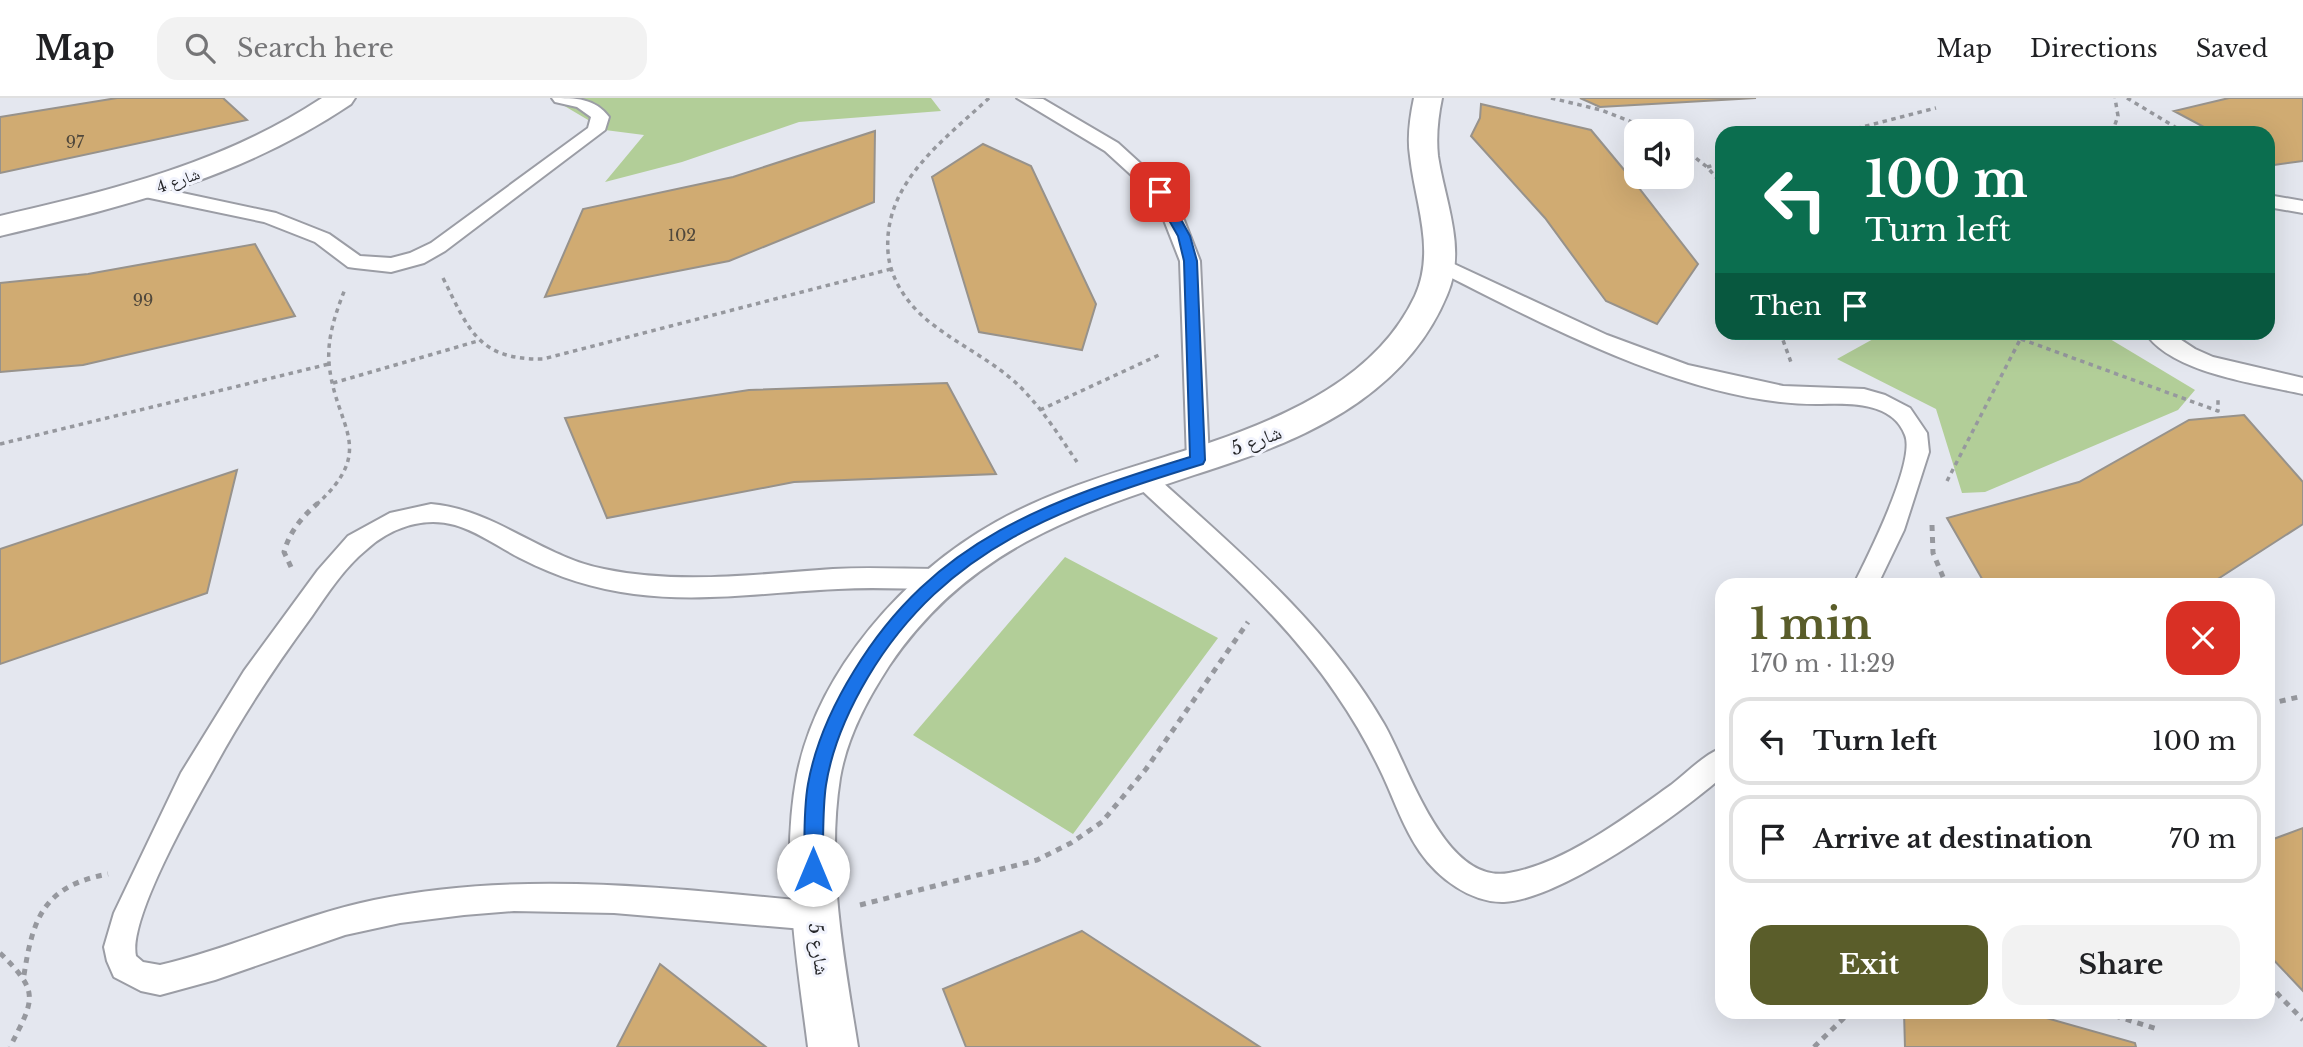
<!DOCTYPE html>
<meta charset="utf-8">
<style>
body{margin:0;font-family:"Libre Baskerville","Noto Naskh Arabic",serif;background:#f2f2f2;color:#202124;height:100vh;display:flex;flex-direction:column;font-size:26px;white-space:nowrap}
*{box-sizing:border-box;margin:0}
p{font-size:23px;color:#757577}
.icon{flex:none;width:38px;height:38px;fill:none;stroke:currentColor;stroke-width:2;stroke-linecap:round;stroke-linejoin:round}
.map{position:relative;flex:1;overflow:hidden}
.panel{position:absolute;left:1715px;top:480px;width:560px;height:441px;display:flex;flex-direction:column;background:#fff;border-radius:21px;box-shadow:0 7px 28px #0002}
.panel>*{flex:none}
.guide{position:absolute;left:1715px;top:28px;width:560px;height:214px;border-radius:21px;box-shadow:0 7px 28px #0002;background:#0b6e4f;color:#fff;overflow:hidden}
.buttons{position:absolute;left:1624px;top:21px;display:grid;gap:14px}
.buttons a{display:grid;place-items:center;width:70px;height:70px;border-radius:14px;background:#fff;box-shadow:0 7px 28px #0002;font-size:35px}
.pin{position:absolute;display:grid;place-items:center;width:60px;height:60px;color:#fff;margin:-30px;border-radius:14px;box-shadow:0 4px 10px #0006}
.me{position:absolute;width:77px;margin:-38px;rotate:0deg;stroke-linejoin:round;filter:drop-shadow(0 0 5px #0008)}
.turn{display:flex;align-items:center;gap:24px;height:147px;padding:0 35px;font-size:32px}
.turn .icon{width:91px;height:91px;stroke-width:2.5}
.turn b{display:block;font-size:49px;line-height:60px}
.then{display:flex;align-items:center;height:66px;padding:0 35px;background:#0003;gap:14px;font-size:26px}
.round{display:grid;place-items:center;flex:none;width:74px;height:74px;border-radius:21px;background:#f2f2f2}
.head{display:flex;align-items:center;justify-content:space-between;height:119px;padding:0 35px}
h1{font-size:42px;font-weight:700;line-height:52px;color:#5a5d2a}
.cta{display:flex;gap:14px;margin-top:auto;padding:14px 35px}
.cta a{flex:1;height:80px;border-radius:21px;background:#5a5d2a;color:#fff;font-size:28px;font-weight:700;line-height:80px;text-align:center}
.cta a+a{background:#f2f2f2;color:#202124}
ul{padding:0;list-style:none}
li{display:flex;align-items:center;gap:21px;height:88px;margin:0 14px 10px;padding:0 21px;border:4px solid #e0e0e0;border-radius:21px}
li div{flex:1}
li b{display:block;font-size:26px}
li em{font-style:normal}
header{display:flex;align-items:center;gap:42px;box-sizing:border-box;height:98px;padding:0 35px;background:#fff;border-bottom:2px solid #e0e0e0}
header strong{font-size:33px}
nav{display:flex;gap:38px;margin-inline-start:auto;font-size:24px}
.search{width:490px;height:63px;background:#f2f2f2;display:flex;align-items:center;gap:18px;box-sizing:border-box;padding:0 24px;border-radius:21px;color:#757577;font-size:26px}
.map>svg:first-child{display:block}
</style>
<header>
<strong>Map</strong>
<div class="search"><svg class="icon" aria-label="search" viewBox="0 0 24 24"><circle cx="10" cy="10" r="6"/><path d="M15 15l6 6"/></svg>Search here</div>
<nav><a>Map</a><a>Directions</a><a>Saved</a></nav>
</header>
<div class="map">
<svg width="2303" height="949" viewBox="0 0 2303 949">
<rect width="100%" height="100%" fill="#e4e7ef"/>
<!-- green -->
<path fill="#b2ce98" d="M 551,0 L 931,0 L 941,13 L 799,24 L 682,64 L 605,84 L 644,37 L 605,32 Z
M 1884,235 L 2100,235 L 2195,292 L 2178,312 L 1985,394 L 1962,395 L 1936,311 L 1837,261 Z
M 1065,459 L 1218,540 L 1073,736 L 913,637 Z"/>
<!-- building -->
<path fill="#d0ab72" stroke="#97928b" stroke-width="2" d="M 117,0 L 223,0 L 247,22 L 0,75 L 0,19 Z
M 1580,0 L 1756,0 L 1600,9 Z
M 2229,0 L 2303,0 L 2303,63 L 2274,67 L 2268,64 L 2268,35 L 2215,35 L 2174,13 Z
M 1481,6 L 1591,32 L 1635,85 L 1698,166 L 1657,226 L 1606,203 L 1545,120 L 1471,38 L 1480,20 Z
M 875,33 L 874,104 L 729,163 L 545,199 L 583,111 L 733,79 Z
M 983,46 L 1031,68 L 1096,206 L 1082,252 L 979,234 L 932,79 Z
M 255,146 L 295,218 L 83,267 L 0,274 L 0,185 L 88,176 Z
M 947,285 L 996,376 L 794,384 L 607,420 L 565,320 L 749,292 Z
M 2244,317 L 2303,384 L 2303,426 L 2210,486 L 1985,486 L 1947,420 L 2079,384 L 2189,322 Z
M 237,372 L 207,495 L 0,566 L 0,451 Z
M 2303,730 L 2303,893 L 2268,856 L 2268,743 Z
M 1082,833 L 1260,949 L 966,949 L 943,891 Z
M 660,866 L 766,949 L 617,949 Z
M 1904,914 L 2025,914 L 2135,945 L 2136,949 L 1905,949 Z"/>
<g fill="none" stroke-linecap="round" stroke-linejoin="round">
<defs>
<path id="service" d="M 552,0 C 576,0 595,0 609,19 L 605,32 L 445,153 L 424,165 L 391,174 L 355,170 L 348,169 L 315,144 L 264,124 L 145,99 L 136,93 L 145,87 L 276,115 L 329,136 L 360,158 L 391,160 L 410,155 L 431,145 L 588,30 L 591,19 L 577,9 L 555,4 Z
M 1017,0 L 1043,1 L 1118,45 L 1152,76 L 1182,117 L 1200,163 L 1209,362 L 1206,368 L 1198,371 L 1190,368 L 1187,362 L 1180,163 L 1162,117 L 1139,84 L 1105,53 Z
M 2268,97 L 2303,103 L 2303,115 L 2268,109 Z
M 1439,159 L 1607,237 L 1688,267 L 1783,288 L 1864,291 L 1885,297 L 1910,310 L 1927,335 L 1929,354 L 1904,432 L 1878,486 L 1854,486 C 1867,460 1916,363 1905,337 C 1893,304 1850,305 1821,306 C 1694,308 1543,226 1432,170 L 1429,165 L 1432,160 Z
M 2145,234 L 2169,234 L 2195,251 L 2213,259 L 2303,280 L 2303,296 C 2259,286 2170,275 2145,234 Z
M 1143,371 L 1151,374 C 1236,451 1326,525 1384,626 C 1409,669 1444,787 1509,775 C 1564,766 1626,719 1671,687 C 1687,675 1703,657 1722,650 L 1722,679 C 1678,717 1562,801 1504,804 C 1471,805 1438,780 1420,754 C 1404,731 1395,704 1383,678 C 1370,650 1354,622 1336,596 C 1281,515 1205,452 1135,386 L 1131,380 L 1135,374 Z
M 431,406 C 494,411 542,459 604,471 C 680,487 757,476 833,471 C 869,469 904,471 940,471 L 949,474 L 952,481 L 949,488 L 940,491 C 906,491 872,489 838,491 C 770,494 702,505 634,496 C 595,491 557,479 522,461 C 500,450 479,434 455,427 C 423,418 390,430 366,452 C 344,470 328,495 312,518 C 276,567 242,618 213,672 C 193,707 128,822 136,858 L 143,864 L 160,867 C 233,850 301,817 374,802 C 520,772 668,790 815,804 L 825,808 L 830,818 L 825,828 L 815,832 L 614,815 L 514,813 L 464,817 L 400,825 L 345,837 L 215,882 L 160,897 L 141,893 L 114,879 L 107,863 L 104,849 L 114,815 L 181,675 L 244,573 L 318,472 L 348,438 L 390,415 Z"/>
<path id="minor" d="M 322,0 L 355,0 L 351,6 C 239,81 129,107 0,138 L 0,118 C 113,92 224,65 322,0 Z
M 1414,0 L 1442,0 C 1438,19 1436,39 1438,58 C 1445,104 1467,151 1447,197 C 1410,287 1324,333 1236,363 C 1098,410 976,439 889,568 C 867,602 847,639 840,680 C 826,768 844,861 858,949 L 808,949 C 797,861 780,766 797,677 C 818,572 905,475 996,424 C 1062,387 1138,368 1209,345 C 1288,318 1377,279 1415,198 C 1436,152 1415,105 1410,58 C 1407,39 1410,19 1414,0 Z"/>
</defs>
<!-- service casing -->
<use href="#service" stroke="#9b9da5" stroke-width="4"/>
<!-- minor casing -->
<use href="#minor" stroke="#9b9da5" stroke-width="4"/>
<!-- path-far1 -->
<path stroke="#96989e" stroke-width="3.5" stroke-dasharray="4.5 4.5" stroke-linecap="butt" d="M 989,0 C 943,43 883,85 888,154 C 890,181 907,205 927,222 C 955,245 988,260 1015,284 C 1040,307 1058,336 1077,364
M 1551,0 L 1601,12 L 1655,33
M 2127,0 L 2185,35
M 1839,35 L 1936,10
M 2112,35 L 2118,18 L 2115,0
M 1682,49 L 1707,69 L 1722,86
M 1707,69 L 1722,65
M 443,180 C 469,232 478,262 543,261 L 891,171
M 1780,234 L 1792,267
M 2021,241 L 2218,313 L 2218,299
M 333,285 L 478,243
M 1040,312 L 1159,257
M 0,346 L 329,266
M 1947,383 L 2024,234
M 316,407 C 379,350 335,330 329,265 C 327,239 336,214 345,191"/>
<!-- path -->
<path stroke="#96989e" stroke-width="5" stroke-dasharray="6 6" stroke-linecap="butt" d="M 1932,427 L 1933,455 L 1946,486
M 291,469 L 284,454 C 290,433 301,420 318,405
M 2268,606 L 2303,598
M 860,807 L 1037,762 L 1071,745 L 1102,724 L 1146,671 L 1248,524
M 0,855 C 41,895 34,901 10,949
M 24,877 C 33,819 44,788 108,776
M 2268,886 L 2303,922
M 2103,914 L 2157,931
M 1814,949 L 1850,914"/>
<!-- service -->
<use href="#service" fill="#fff" fill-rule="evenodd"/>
<!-- minor -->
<use href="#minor" fill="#fff" fill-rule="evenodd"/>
</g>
<!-- route -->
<path fill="#1a73e8" stroke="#114b97" stroke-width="2" d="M 1160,91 L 1166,94 L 1190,138 L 1197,163 L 1205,362 L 1203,366 C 1066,408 946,448 868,579 C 849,611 832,649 826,687 C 822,714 824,744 822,772 L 820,778 L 813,780 L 806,778 L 804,772 C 805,744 803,714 808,686 C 815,647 833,607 854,573 C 934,441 1050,402 1190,359 L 1184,163 L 1178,138 L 1153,94 Z"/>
<g text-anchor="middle" stroke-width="6" stroke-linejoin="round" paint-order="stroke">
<!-- number labels -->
<g font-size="16" fill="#50483c">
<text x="75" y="50">97</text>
<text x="682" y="143">102</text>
<text x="143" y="208">99</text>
</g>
<!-- far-street labels -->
<g font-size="16" fill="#26272a" stroke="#f2f4fd">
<text transform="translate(178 82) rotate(-19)" y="6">شارع 4</text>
</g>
<!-- street labels -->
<g font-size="19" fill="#26272a" stroke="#f2f4fd">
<text transform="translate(1256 342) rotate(-20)" y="7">شارع 5</text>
<text transform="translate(819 851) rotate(82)" y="7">شارع 5</text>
</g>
</g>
</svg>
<div class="buttons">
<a><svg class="icon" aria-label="sound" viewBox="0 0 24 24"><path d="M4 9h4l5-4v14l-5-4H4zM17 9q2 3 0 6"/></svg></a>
</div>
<div class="pin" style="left:1160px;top:94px;background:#d93025"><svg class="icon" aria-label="arrive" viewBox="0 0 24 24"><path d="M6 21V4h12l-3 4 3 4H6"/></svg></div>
<svg class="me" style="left:813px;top:772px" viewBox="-20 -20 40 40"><circle r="19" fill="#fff"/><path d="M0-13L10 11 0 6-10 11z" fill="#1a73e8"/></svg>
<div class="guide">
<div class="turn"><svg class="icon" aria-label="left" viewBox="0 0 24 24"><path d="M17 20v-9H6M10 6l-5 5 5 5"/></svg><div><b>100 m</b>Turn left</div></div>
<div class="then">Then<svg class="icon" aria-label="arrive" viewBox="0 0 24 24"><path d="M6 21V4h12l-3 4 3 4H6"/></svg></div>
</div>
<section class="panel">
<div class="head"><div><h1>1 min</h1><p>170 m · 11:29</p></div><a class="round" style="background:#d93025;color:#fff"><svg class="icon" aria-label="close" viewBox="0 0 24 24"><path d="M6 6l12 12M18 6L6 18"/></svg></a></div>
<ul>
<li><svg class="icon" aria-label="left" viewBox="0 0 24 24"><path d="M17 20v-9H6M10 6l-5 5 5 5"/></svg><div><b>Turn left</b></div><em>100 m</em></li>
<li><svg class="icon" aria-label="arrive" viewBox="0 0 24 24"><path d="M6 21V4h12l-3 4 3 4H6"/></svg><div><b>Arrive at destination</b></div><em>70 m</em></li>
</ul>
<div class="cta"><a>Exit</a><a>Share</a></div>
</section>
</div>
